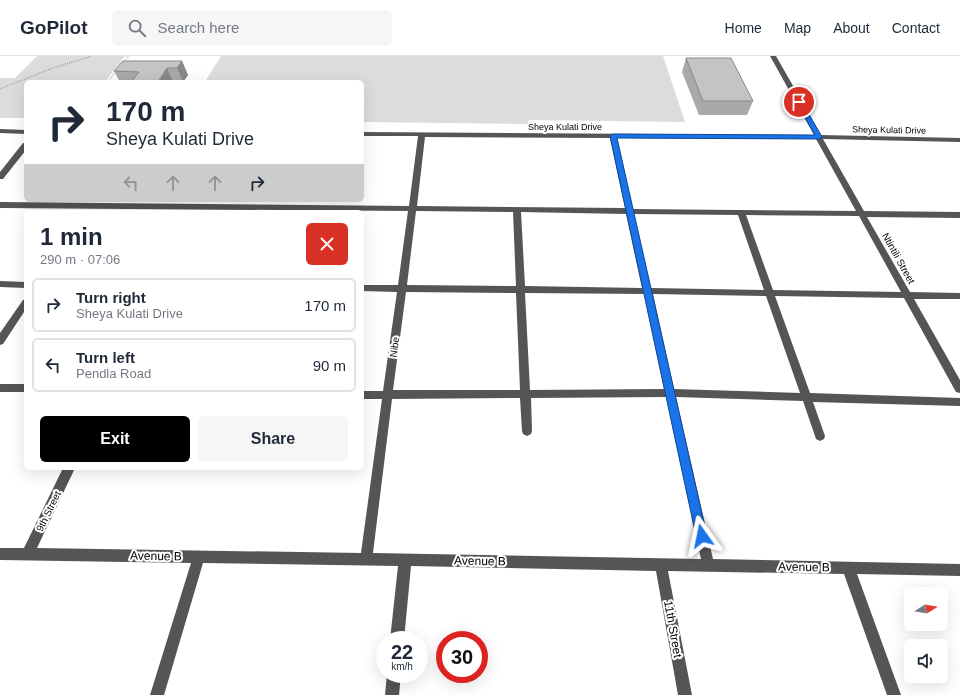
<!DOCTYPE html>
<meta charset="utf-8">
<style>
body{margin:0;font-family:Arial,sans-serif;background:#f6f6f7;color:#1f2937;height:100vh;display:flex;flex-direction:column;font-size:15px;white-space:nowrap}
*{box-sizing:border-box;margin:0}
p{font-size:13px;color:#747a83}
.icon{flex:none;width:22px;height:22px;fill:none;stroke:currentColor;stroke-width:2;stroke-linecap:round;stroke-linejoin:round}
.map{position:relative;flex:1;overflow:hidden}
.drawer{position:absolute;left:24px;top:154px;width:340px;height:260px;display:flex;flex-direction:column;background:#fff;border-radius:6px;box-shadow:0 4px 16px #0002}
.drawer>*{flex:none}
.banner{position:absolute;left:24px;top:24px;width:340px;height:122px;border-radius:6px;box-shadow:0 4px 16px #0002;background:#fff;color:#1f2937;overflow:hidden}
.needle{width:26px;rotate:79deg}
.tools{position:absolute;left:904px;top:531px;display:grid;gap:8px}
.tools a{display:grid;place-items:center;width:44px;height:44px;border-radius:6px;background:#fff;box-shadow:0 4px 16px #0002;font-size:20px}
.speed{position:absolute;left:376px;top:575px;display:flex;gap:8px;font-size:20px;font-weight:700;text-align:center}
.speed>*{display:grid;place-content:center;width:52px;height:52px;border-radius:50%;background:#fff;box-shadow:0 4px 16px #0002;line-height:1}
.speed small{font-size:10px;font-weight:400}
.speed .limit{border:6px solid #d22;background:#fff;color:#111}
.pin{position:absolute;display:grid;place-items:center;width:34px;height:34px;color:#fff;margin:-17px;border:2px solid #fff;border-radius:50%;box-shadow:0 1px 4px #0007}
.me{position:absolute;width:44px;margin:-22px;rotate:348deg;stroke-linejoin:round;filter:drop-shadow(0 0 3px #0008)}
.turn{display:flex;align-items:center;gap:14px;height:84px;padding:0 16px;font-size:18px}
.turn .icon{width:52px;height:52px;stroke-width:2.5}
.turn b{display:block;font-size:28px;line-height:34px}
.lanes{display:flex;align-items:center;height:38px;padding:0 16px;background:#0003;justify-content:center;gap:20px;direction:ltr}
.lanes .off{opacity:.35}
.round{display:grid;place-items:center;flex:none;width:42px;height:42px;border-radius:6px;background:#f6f6f7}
.overview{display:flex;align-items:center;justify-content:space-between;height:68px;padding:0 16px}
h1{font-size:24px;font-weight:700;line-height:30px}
.cta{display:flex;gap:8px;margin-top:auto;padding:8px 16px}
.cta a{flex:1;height:46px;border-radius:6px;background:#000;color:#fff;font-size:16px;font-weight:700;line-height:46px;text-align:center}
.cta a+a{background:#f6f6f7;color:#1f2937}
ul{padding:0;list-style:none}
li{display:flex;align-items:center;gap:12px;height:54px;margin:0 8px 6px;padding:0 8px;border:2px solid #e0e1e3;border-radius:6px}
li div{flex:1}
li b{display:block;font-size:15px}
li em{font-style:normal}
header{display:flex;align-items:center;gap:24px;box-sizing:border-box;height:56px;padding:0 20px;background:#fff;border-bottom:1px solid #e0e1e3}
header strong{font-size:19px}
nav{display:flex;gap:22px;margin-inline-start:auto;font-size:14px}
.search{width:280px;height:36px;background:#f6f6f7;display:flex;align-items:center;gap:10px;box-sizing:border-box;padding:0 14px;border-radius:6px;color:#747a83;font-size:15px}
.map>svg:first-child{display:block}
</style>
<header>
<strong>GoPilot</strong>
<div class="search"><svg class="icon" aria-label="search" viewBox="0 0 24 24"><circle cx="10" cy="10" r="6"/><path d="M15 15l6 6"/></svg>Search here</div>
<nav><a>Home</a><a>Map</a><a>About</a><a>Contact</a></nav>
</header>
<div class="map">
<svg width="960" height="639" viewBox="0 0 960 639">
<rect width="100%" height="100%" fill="#fff"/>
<!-- green -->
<path fill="#dcdcdc" d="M 37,0 L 125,0 L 105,26 L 26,26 L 26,62 L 0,62 L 0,22 L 15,22 Z
M 221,0 L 663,0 L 685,66 L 528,64 L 528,68 L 362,66 L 362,26 L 205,26 Z"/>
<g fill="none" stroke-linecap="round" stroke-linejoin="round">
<!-- path -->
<path stroke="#777" stroke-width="1.5" stroke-dasharray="0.5 1.5" stroke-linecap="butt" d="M 123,7 L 128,0
M 108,26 L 116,15
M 0,33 L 50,13 L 92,0"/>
<!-- minor -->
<path fill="#555" fill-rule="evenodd" d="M 770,0 L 776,0 L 821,79 L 960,82 L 960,86 L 823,83 L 864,155 L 960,156 L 960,162 L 867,161 L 910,236 L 960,237 L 960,243 L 914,243 L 960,324 L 960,337 L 956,336 L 904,242 L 775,240 L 810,337 L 960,342 L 960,350 L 813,346 L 825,380 L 824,383 L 820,385 L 816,383 L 815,380 L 803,345 L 676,341 L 713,503 L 960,508 L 960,520 L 857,518 L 901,639 L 887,639 L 844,518 L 668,515 L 692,639 L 678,639 L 656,515 L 411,510 L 404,584 L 390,584 L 398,510 L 203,507 L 164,639 L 150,639 L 191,507 L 0,504 L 0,492 L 24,492 L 63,412 L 75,412 L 37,492 L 361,497 L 382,343 L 362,343 L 362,335 L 383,335 L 397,236 L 362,235 L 362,229 L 398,229 L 408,155 L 0,152 L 0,146 L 409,150 L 418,80 L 362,80 L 362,76 L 814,79 ZM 425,81 L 610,82 L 625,152 L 417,150 ZM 617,82 L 816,83 L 856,155 L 633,153 ZM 416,155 L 513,156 L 516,230 L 407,229 ZM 521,156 L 626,158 L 642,232 L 525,230 ZM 634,158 L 738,159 L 764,234 L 651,232 ZM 746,159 L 859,160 L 901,236 L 773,234 ZM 406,236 L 516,237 L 520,334 L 393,334 ZM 525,237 L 644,238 L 664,333 L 530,334 ZM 653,238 L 766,240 L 800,337 L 674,333 ZM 666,341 L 701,503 L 373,497 L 392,343 L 520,342 L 522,375 L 523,378 L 527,380 L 531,378 L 532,375 L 531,342 Z
M 0,73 L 26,74 L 26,78 L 0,77 Z
M 23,87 L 26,87 L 26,94 L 3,123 L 0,123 L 0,116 Z
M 0,225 L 26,226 L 26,232 L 0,231 Z
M 26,243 L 26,253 L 3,288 L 0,289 L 0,277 L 23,244 Z
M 0,328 L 26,328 L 26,336 L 0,336 Z
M 387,618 L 401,618 L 399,639 L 385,639 Z"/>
</g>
<!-- wall -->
<path fill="#a9a9a9" d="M 686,2 L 753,45 L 747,59 L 699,59 L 682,16 Z
M 182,5 L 188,19 L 183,26 L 120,26 L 114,15 Z"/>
<!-- shaded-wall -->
<path fill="#898989" d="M 182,5 L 188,19 L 183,26 L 177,12 Z
M 167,12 L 173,26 L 158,26 Z"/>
<!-- building -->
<path fill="#c4c4c4" stroke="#898989" d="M 686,2 L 731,2 L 753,45 L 703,45 Z
M 123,5 L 182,5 L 177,12 L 167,12 L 158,26 L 131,26 L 139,16 L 114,15 Z"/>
<!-- route -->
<path fill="#1a73e8" stroke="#114b97" d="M 797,45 L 802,46 L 822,81 L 821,83 L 617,82 L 707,480 L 705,484 L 702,486 L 698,484 L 696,480 L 610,80 L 613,78 L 815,79 L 796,46 Z"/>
<g text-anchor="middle" stroke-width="4" stroke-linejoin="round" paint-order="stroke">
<!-- far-street labels -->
<g font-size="9" fill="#000" stroke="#fff">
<text x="565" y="74">Sheya Kulati Drive</text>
<text transform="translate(889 74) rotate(1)" y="3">Sheya Kulati Drive</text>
</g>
<!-- street labels -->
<g font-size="10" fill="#000" stroke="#fff">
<text transform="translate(899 202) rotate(61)" y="4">Ntintili Street</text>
<text transform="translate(394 291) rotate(-82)" y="4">Nibe</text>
<text transform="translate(48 455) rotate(-64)" y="4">9th Street</text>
</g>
<!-- near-street labels -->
<g font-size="12" fill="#000" stroke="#fff">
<text transform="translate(156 500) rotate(1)" y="4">Avenue B</text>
<text transform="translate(480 505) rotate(1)" y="4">Avenue B</text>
<text transform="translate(804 511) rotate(1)" y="4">Avenue B</text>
<text transform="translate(673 573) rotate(80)" y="4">11th Street</text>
</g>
</g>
</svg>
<div class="tools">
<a><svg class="needle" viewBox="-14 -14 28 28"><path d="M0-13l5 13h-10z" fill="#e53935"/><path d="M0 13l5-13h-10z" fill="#747a83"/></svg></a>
<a><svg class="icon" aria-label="sound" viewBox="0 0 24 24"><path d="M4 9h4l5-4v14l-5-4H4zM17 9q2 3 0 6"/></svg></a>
</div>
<div class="speed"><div>22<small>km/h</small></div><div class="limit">30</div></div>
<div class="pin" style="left:799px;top:46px;background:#d93025"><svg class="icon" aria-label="arrive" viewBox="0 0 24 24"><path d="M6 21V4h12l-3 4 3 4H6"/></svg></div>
<svg class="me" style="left:702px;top:480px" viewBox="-20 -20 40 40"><path d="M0-17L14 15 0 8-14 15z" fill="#1a73e8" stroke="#fff" stroke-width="4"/></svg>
<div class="banner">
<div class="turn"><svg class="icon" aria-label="right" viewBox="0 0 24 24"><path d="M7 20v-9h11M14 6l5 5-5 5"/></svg><div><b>170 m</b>Sheya Kulati Drive</div></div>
<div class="lanes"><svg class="icon off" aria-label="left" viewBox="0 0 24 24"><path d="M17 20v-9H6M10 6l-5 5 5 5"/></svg><svg class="icon off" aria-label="ahead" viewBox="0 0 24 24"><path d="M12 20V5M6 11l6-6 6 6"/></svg><svg class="icon off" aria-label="ahead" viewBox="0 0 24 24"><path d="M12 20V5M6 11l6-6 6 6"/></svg><svg class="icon" aria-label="right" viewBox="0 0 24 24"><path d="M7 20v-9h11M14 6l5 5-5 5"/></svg></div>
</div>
<section class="drawer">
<div class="overview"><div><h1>1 min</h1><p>290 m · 07:06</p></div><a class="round" style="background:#d93025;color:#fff"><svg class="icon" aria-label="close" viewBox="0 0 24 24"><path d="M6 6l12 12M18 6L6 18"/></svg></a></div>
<ul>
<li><svg class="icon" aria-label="right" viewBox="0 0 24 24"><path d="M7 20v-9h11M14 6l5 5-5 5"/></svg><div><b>Turn right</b><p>Sheya Kulati Drive</p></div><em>170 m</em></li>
<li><svg class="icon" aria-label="left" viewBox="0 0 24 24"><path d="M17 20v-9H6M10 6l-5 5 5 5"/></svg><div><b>Turn left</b><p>Pendla Road</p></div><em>90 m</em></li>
</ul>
<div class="cta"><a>Exit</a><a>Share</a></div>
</section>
</div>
